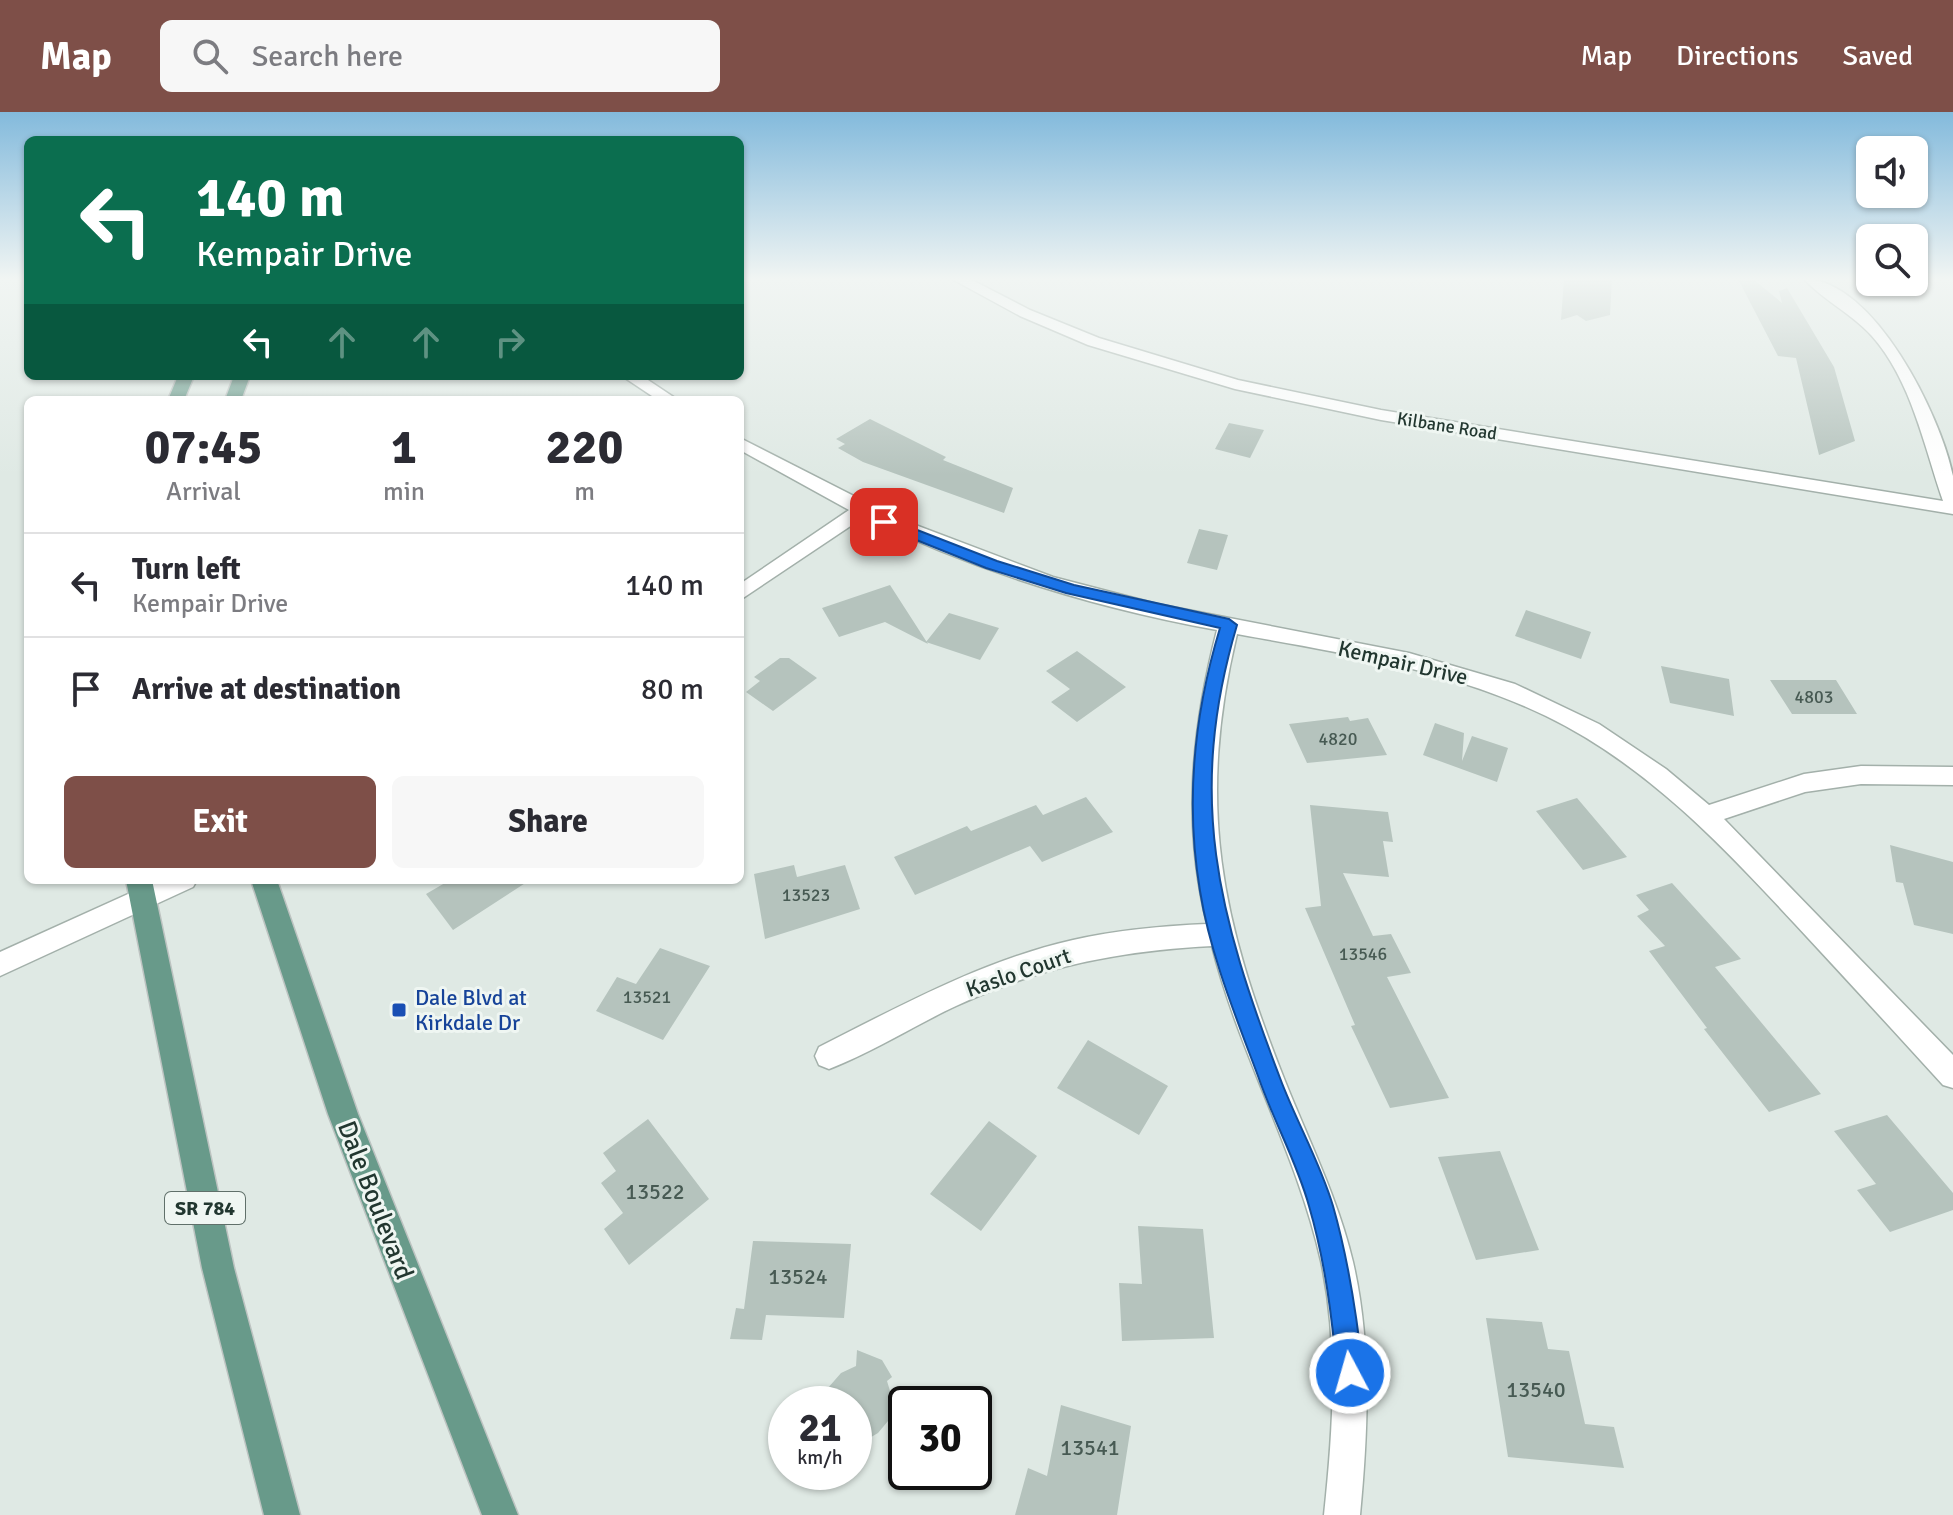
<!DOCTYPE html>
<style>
body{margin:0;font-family:Signika,sans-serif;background:#f7f7f7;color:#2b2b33;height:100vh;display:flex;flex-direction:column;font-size:30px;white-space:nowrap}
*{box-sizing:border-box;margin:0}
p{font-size:26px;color:#7c7c81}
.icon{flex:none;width:44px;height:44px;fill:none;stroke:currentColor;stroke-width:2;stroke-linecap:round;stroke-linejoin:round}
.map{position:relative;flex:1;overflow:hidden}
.panel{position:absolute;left:24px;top:284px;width:720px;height:488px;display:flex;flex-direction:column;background:#fff;border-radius:12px;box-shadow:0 2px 6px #0004}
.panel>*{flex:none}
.guide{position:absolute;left:24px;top:24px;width:720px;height:244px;border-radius:12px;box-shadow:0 2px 6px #0004;background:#0b6e4f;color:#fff;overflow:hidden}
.controls{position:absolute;left:1856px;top:24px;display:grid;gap:16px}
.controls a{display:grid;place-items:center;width:72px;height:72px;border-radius:12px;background:#fff;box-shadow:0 2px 6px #0004;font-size:40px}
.speed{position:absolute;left:768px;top:1274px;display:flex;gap:16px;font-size:40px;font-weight:700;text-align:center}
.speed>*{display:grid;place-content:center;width:104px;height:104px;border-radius:50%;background:#fff;box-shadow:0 2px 6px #0004;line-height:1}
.speed small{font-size:20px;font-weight:400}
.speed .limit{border:4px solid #111;border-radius:12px;background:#fff;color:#111}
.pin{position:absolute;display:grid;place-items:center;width:68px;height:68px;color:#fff;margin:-34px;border-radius:16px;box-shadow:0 4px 12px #0006}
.me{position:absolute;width:88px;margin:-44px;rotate:354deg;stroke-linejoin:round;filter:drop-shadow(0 0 6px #0008)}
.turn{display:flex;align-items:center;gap:28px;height:168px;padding:0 40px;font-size:36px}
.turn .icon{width:104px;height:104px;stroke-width:2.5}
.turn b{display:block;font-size:56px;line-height:68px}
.lanes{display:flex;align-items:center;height:76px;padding:0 40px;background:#0003;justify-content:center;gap:40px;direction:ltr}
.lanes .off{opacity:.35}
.eta{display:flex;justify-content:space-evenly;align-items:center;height:136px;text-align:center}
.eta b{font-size:48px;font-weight:700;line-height:56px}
.primary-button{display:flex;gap:16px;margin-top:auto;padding:16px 40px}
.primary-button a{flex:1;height:92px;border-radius:12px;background:#7e4f48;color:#fff;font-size:32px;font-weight:700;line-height:92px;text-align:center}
.primary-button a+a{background:#f7f7f7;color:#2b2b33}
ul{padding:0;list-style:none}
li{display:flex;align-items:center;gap:24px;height:104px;padding:0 40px;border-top:2px solid #e1e1e2}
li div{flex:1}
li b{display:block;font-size:30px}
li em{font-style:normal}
header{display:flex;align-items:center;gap:48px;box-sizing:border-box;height:112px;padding:0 40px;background:#7e4f48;color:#fff}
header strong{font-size:38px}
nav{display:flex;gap:44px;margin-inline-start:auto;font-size:28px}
.search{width:560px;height:72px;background:#f7f7f7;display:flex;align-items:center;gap:20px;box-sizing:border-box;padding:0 28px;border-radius:12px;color:#7c7c81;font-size:30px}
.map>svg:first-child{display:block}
</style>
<header>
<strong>Map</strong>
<div class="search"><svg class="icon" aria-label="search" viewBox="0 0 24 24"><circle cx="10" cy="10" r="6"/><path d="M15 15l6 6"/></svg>Search here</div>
<nav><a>Map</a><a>Directions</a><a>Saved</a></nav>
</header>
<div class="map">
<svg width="1953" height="1403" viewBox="0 0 1953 1403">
<rect width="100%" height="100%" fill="#dfe9e4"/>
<!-- building -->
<path fill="#b5c3bd" d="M 1564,167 L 1612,167 L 1610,203 L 1586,209 L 1577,203 L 1561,208 Z
M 1738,167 L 1753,167 L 1782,191 L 1779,179 L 1787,176 L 1834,255 L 1855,329 L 1819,343 L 1796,246 L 1778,244 Z
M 870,307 L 946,345 L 943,348 L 1013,376 L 1004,401 L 863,350 L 838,336 L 845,332 L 836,327 Z
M 1229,311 L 1264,318 L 1250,346 L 1215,337 Z
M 1199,417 L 1228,423 L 1217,458 L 1187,451 Z
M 890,473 L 928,532 L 885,510 L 839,525 L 822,496 Z
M 1526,498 L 1591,520 L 1581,547 L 1515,524 Z
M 949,501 L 999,516 L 980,548 L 926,530 Z
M 1077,539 L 1126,575 L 1077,610 L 1051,590 L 1070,577 L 1046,559 Z
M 780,546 L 789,546 L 817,566 L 773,599 L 746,580 L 760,569 L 754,565 Z
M 1661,554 L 1729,567 L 1734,604 L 1670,591 Z
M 1770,568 L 1836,568 L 1857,602 L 1792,602 Z
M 1348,605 L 1350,609 L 1368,606 L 1387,643 L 1307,651 L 1289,612 Z
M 1435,611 L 1464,621 L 1462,649 L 1472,624 L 1508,636 L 1497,670 L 1423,643 Z
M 1086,685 L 1113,720 L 1042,750 L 1030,734 L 915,783 L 894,745 L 967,714 L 971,719 L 1036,693 L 1043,703 Z
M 1577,686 L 1627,745 L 1583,758 L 1536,699 Z
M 1310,693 L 1388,700 L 1393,730 L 1383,729 L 1389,765 L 1343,761 L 1373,824 L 1391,822 L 1411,861 L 1387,865 L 1449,986 L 1390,996 L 1351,914 L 1355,913 L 1305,796 L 1321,794 Z
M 1890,733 L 1953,750 L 1953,822 L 1914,813 L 1903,771 L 1896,770 Z
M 794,753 L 797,765 L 845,753 L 860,797 L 765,827 L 754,762 Z
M 450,768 L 530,768 L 453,818 L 426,782 Z
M 1672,771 L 1741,847 L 1715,855 L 1821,982 L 1769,1000 L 1704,917 L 1707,916 L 1649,839 L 1665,834 L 1637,804 L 1649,798 L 1636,783 Z
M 660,836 L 710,854 L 663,928 L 596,899 L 617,865 L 636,872 Z
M 1088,928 L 1168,974 L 1139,1023 L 1057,976 Z
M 1887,1003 L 1953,1081 L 1953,1098 L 1890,1120 L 1857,1078 L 1876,1072 L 1834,1019 Z
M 648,1007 L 709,1087 L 629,1153 L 604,1117 L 623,1101 L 601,1071 L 616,1059 L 603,1041 Z
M 989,1009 L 1037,1044 L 981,1119 L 930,1082 Z
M 1500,1039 L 1539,1138 L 1476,1148 L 1438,1045 Z
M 1138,1114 L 1203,1117 L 1214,1226 L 1122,1229 L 1119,1171 L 1142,1172 Z
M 753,1129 L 851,1132 L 844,1206 L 766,1203 L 762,1228 L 730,1227 L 736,1196 L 744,1197 Z
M 1486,1206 L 1542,1210 L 1548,1237 L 1569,1239 L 1585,1312 L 1614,1315 L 1624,1356 L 1508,1345 Z
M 857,1238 L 882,1248 L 892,1265 L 887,1269 L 893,1289 L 888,1309 L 878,1321 L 854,1335 L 854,1292 L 814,1292 L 841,1261 L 856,1254 Z
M 1061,1293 L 1131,1314 L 1117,1403 L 1015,1403 L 1028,1356 L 1047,1364 Z"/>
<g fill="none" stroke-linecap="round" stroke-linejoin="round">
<defs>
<path id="minor" d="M 952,167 L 970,167 L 1030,198 L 1099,226 L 1238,268 L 1381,298 L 1943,389 C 1924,334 1911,267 1871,223 C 1851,201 1823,188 1804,167 C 1874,167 1941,304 1953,364 C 1953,376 1953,390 1953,402 L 1381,308 L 1235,277 L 1088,233 L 1020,204 Z
M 622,264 L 642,264 L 678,288 L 658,288 Z
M 740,326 L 897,406 L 1053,465 L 1157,492 L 1409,541 L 1515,572 L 1599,612 L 1666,657 L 1709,693 L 1804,662 L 1861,654 L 1953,655 L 1953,673 L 1861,672 L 1805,680 L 1724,707 L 1953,943 L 1953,976 L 1943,973 C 1894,919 1845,866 1795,812 C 1721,732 1645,652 1546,604 C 1449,557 1342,541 1237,522 C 1196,694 1221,808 1285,969 C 1309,1029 1338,1087 1353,1150 C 1372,1233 1368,1319 1360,1403 L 1324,1403 C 1333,1319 1339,1232 1321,1149 C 1297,1041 1239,942 1212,834 C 1118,839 1042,854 956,894 C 913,914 873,940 829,957 L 819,953 L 815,944 L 819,935 C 900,894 984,848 1073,828 C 1117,818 1162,814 1207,812 C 1182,712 1192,616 1217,518 C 1096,496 975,459 864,405 L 740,488 L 740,472 L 849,398 L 740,338 Z
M 159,768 L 197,768 L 193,775 L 0,864 L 0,840 Z"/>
<path id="primary" d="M 178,264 L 194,264 L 184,288 L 168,288 Z
M 234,264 L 250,264 L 241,288 L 225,288 Z
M 126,768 L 152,768 L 234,1156 L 300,1403 L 264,1403 L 202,1156 Z
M 251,768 L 277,768 L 358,1002 L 518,1403 L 482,1403 L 328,1002 Z"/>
</defs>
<!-- minor casing -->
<use href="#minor" stroke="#a3b0aa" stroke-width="3"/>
<!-- primary casing -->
<use href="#primary" stroke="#bdc3c1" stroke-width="3"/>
<!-- minor -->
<use href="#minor" fill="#fff" fill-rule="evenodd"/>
<!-- primary -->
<use href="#primary" fill="#689a8a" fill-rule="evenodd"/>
</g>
<!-- sky -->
<linearGradient id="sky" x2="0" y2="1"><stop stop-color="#83badc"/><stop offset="0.46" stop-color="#f1f5f3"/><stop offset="1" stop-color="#f1f5f3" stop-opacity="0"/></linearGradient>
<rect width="1953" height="363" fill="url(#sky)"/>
<!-- route -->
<path fill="#1a73e8" stroke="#114b97" stroke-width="2" d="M 879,407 L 889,407 L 997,449 L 1074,473 L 1229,507 L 1237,513 C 1186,685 1218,803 1280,966 C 1296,1009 1320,1050 1333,1094 C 1349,1150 1357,1204 1363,1261 L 1359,1270 L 1350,1274 L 1341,1270 L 1337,1261 C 1332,1204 1325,1149 1309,1094 C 1297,1050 1273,1008 1258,964 C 1236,905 1210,842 1200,779 C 1185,690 1194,602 1220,516 L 1066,481 L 986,456 L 879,413 Z"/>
<!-- markers -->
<rect fill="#1a4fb4" stroke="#eff6f2" stroke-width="3" x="391" y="890" width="16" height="16" rx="4"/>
<g text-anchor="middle" stroke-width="6" stroke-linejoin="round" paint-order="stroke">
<!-- far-street labels -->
<g font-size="18" fill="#223730" stroke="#eff6f2">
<text transform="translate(1447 314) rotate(9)" y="6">Kilbane Road</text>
</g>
<!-- number labels -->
<g font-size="18" fill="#475a53">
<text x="1814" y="591">4803</text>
<text x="1338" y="633">4820</text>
<text x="806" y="789">13523</text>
<text x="1363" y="848">13546</text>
<text x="647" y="891">13521</text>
</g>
<!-- shield labels -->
<rect fill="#eff6f2" stroke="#60706a" stroke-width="2" x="165" y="1080" width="80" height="32" rx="6"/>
<g font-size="20" font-weight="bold" fill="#223730">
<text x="205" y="1103">SR 784</text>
</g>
<!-- street labels -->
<g font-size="22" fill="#223730" stroke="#eff6f2">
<text transform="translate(1403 550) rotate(13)" y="8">Kempair Drive</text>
<text transform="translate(1018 860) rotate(-19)" y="8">Kaslo Court</text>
</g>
<!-- transit labels -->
<g font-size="22" fill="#164399" stroke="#eff6f2" text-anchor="start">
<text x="415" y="893">Dale Blvd at<tspan x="415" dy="25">Kirkdale Dr</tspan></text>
</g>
<!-- near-number labels -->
<g font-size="22" fill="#475a53">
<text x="655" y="1087">13522</text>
<text x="798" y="1172">13524</text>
<text x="1536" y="1285">13540</text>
<text x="1090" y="1343">13541</text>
</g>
<!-- near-street labels -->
<g font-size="26" fill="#223730" stroke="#eff6f2">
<text transform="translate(376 1088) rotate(69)" y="9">Dale Boulevard</text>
</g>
</g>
</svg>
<div class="controls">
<a><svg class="icon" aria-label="sound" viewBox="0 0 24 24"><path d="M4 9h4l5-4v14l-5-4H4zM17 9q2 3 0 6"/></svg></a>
<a><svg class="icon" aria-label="search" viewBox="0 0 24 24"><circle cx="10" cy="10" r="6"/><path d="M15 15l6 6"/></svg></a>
</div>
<div class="speed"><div>21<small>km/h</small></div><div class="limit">30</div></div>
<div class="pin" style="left:884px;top:410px;background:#d93025"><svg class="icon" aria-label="arrive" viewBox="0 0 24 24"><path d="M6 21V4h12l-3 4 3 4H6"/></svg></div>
<svg class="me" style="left:1350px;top:1261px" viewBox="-20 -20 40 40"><circle r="17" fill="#1a73e8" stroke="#fff" stroke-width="3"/><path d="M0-11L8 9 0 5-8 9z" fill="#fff"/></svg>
<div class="guide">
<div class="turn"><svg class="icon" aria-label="left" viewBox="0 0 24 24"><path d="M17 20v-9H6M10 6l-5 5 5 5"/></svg><div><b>140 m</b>Kempair Drive</div></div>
<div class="lanes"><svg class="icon" aria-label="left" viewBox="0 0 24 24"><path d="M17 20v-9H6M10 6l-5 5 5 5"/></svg><svg class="icon off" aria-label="ahead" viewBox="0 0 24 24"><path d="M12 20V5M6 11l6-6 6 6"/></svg><svg class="icon off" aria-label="ahead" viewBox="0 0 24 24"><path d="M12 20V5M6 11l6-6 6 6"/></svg><svg class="icon off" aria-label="right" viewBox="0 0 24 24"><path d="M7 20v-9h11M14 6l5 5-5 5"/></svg></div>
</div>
<section class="panel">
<div class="eta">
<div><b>07:45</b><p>Arrival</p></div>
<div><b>1</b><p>min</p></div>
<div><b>220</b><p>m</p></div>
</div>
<ul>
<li><svg class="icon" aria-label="left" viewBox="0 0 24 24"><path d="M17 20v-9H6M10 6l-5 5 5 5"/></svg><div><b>Turn left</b><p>Kempair Drive</p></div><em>140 m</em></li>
<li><svg class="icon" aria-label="arrive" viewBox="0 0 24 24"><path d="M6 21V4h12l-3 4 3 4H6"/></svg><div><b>Arrive at destination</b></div><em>80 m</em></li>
</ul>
<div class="primary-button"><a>Exit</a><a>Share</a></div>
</section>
</div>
